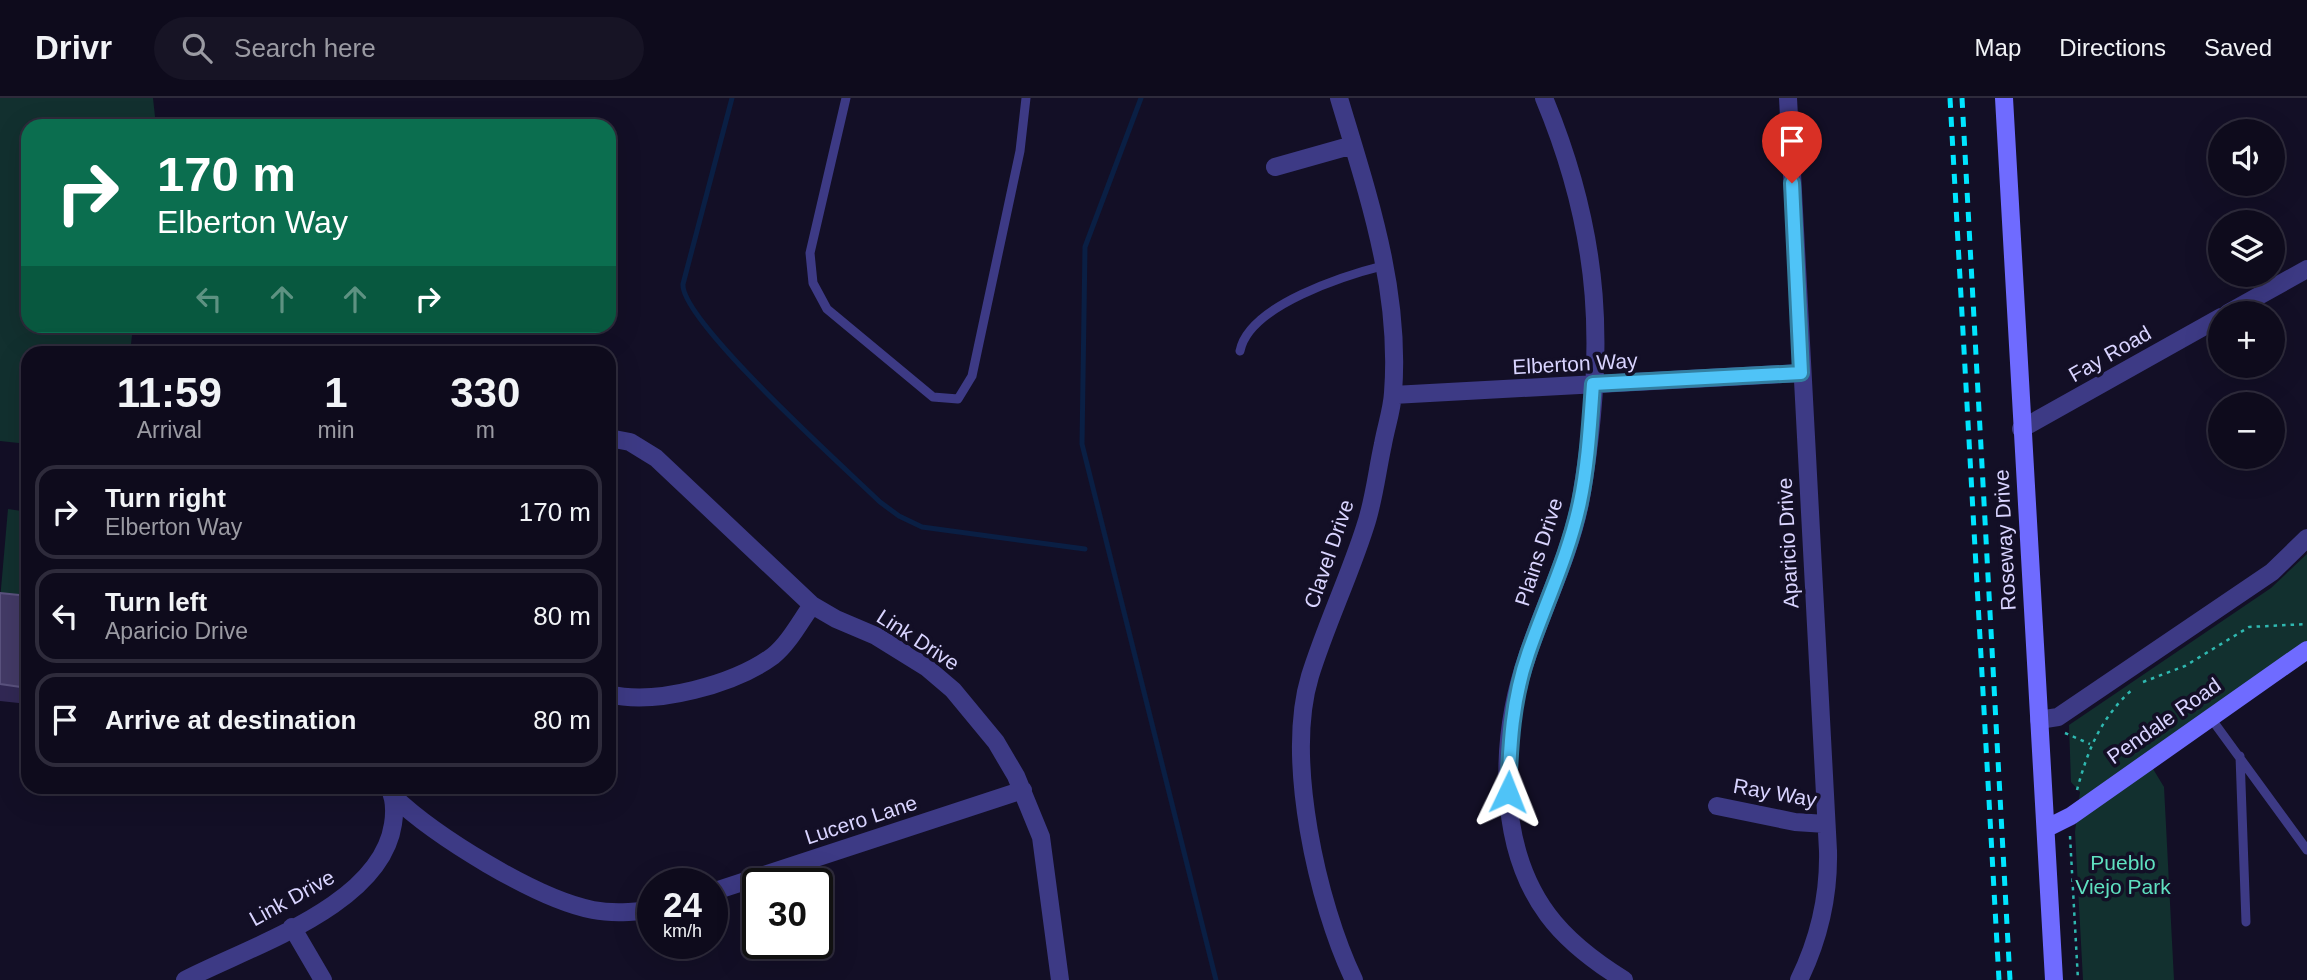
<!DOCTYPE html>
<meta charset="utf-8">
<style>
body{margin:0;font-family:Helvetica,sans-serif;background:#171425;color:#f1f3f6;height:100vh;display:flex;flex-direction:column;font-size:26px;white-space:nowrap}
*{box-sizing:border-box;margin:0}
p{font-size:23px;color:#9b9ba3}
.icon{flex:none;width:38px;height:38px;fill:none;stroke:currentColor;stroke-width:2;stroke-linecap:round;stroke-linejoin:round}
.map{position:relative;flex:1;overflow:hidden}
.drawer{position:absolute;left:21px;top:248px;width:595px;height:448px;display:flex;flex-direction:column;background:#0e0b1c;border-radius:21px;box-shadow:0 7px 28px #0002,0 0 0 2px #2e2b3b}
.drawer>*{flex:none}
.guide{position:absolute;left:21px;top:21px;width:595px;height:214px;border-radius:21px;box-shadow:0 7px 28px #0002,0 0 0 2px #2e2b3b;background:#0b6e4f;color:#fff;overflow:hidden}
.fabs{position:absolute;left:2208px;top:21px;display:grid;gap:14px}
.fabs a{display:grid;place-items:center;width:77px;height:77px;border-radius:50%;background:#0e0b1c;box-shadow:0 7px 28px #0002,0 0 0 2px #2e2b3b;font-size:35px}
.speed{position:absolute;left:637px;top:770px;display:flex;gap:14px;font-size:35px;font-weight:700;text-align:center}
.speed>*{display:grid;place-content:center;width:91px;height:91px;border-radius:50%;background:#0e0b1c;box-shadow:0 7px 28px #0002,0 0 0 2px #2e2b3b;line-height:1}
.speed small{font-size:18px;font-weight:400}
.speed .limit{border:4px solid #111;border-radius:10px;background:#fff;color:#111}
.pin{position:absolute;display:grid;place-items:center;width:60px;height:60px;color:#fff;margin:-72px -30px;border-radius:50% 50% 50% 0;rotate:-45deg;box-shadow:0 0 7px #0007}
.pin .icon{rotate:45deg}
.me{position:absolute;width:77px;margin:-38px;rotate:2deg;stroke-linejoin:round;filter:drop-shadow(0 0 5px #0008)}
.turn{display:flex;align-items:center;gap:24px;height:147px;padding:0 21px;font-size:32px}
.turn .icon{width:91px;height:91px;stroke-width:2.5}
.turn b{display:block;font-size:49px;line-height:60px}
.lanes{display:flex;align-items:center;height:66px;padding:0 21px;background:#0003;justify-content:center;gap:35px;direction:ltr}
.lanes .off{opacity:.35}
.eta{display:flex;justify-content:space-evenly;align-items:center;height:119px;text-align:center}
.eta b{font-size:42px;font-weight:600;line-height:49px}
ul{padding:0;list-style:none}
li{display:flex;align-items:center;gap:21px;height:94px;margin:0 14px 10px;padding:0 7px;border:4px solid #2e2b3b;border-radius:21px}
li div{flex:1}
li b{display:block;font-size:26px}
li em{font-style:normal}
header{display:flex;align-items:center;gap:42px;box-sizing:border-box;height:98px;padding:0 35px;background:#0e0b1c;border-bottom:2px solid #2e2b3b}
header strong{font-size:33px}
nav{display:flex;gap:38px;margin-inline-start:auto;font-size:24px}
.search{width:490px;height:63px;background:#171425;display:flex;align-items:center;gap:18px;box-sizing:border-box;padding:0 24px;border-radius:38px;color:#9b9ba3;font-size:26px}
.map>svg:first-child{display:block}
</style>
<header>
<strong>Drivr</strong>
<div class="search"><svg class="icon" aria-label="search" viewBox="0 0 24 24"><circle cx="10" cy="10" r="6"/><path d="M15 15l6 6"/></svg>Search here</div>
<nav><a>Map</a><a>Directions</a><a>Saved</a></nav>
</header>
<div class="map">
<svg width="2307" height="882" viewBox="0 0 2307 882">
<rect width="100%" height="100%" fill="#130f26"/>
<!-- green -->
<path fill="#12302f" d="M 0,0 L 153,0 L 156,28 L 28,28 L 28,228 L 133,228 L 130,255 L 28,256 L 28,346 L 0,343 Z
M 8,411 L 28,414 L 28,505 L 0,502 Z
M 2307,456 L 2307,544 L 2144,656 L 2164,689 L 2174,882 L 2083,882 L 2075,734 L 2080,694 L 2071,684 L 2069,627 L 2271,490 Z"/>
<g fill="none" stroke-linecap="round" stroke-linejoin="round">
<!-- stream -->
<path stroke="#0a1f44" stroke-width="5" d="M 732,0 L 683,186 C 680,222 847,372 880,404 L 899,418 L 922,429 L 1085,451
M 1141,0 L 1085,149 L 1082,346 L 1216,882"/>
<!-- path -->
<path stroke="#2fb8b0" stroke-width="2.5" stroke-dasharray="3.5 5" stroke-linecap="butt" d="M 2143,584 L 2185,568 L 2249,529 L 2307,526
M 2065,635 L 2090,646
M 2077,692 C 2088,651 2101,619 2134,590
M 2070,738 L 2078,882"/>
<!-- lane -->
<path stroke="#3d3a85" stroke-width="9" d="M 846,0 L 810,155 L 813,185 L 827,211 L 933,299 L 958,301 L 972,278 L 1020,53 L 1026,0
M 1240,253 C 1249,207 1346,177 1386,167
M 2210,619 L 2307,752
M 2240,658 L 2246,824"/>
<!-- street -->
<path stroke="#3d3a85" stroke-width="18" d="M 1339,0 C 1368,97 1401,192 1393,295 C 1392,312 1386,329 1383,346 C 1377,373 1374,403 1365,429 C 1349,479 1326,527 1310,578 C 1285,661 1317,805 1354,882
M 1544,0 C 1602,139 1606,253 1581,400 C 1571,454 1545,505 1528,556 C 1500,636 1495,746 1548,817 C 1568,844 1595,864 1624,882
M 1788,0 L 1828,753 C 1829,799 1819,841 1799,882
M 1275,69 L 1353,47
M 2228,215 L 2307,171
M 1393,297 L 1801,275
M 2021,331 L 2221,219
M 609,340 L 630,344 L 656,360 L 812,507 L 836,521 L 876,538 L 926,569 L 953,592 L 996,644 L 1016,678 L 1041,739 L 1060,882
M 609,596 C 655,608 735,586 773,558 C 789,545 800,524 812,507
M 2039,622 L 2058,619 L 2272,474 L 2307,440
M 393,698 C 435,738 536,801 593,812 C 613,816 633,814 653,812
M 1717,708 L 1795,724 L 1826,726
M 712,794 L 1023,692
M 292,829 L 323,882
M 185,882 C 250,848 381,808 393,726 C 395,713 395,701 389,690"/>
<!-- secondary -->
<path stroke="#6f6bff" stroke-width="18" d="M 2004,0 L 2054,882
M 2047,730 L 2071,718 L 2307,552"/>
<!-- rail -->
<path stroke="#00e5ff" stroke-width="5" stroke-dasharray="10 9" stroke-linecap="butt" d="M 1950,0 L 1999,882
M 1962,0 L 2010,882"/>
</g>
<!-- wall -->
<path fill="#312854" d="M 0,495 L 28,498 L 28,606 L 0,603 Z"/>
<!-- building -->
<path fill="#433a66" stroke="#5a527e" stroke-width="2" d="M 0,495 L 28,498 L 28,590 L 0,586 Z"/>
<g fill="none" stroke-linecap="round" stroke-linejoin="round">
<defs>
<path id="route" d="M 1508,694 C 1510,647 1512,602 1528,556 C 1545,506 1569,457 1580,404 C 1588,366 1590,326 1593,286 L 1801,275 L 1792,85"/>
</defs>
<!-- route casing -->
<use href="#route" stroke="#337fa1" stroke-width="18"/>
<!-- route -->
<use href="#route" stroke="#4fc3f7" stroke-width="12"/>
</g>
<g text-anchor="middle" stroke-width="7" stroke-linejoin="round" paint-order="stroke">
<!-- street labels -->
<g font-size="21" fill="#d9d4ff" stroke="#130f26">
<text transform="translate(2110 256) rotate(-30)" y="7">Fay Road</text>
<text transform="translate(1575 266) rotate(-3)" y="7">Elberton Way</text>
<text transform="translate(2005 442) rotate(-93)" y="7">Roseway Drive</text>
<text transform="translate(1788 445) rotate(-93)" y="7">Aparicio Drive</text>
<text transform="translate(1539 454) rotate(-72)" y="7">Plains Drive</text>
<text transform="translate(1329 456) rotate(-71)" y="7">Clavel Drive</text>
<text transform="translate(918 542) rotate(33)" y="7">Link Drive</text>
<text transform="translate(2164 623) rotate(-35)" y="7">Pendale Road</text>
<text transform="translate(1775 695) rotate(10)" y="7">Ray Way</text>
<text transform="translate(861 722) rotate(-18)" y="7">Lucero Lane</text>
<text transform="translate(292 800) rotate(-29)" y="7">Link Drive</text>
</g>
<!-- park labels -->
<g font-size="21" fill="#5fe0c0" stroke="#130f26">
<text x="2123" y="772">Pueblo<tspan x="2123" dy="24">Viejo Park</tspan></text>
</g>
</g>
</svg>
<div class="fabs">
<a><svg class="icon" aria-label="sound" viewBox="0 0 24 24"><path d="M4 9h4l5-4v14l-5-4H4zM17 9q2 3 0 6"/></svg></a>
<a><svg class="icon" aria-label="layers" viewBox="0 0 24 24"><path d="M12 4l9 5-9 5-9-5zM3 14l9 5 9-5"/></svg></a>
<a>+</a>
<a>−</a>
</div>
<div class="speed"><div>24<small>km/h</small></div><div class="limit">30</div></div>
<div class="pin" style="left:1792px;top:85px;background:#d93025"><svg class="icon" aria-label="arrive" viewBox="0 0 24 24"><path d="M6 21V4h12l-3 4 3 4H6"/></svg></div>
<svg class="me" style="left:1508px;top:694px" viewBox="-20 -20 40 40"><path d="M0-17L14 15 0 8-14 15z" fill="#4fc3f7" stroke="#fff" stroke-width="4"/></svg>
<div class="guide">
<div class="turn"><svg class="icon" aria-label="right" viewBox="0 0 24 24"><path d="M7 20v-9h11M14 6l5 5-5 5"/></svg><div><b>170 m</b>Elberton Way</div></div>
<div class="lanes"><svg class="icon off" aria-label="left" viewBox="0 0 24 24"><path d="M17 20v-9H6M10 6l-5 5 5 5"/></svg><svg class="icon off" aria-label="ahead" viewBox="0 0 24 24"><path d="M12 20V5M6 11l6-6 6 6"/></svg><svg class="icon off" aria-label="ahead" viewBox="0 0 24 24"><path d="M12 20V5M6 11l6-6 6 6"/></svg><svg class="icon" aria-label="right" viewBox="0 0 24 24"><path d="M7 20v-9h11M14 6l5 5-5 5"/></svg></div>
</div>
<section class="drawer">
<div class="eta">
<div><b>11:59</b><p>Arrival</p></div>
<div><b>1</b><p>min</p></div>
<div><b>330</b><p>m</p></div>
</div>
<ul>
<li><svg class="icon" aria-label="right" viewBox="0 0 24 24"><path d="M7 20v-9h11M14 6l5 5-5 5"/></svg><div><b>Turn right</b><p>Elberton Way</p></div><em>170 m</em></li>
<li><svg class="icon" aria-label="left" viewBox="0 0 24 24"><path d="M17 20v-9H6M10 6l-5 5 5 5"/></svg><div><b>Turn left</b><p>Aparicio Drive</p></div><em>80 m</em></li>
<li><svg class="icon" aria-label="arrive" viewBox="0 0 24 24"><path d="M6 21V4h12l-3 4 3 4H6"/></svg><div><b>Arrive at destination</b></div><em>80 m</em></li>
</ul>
</section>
</div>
